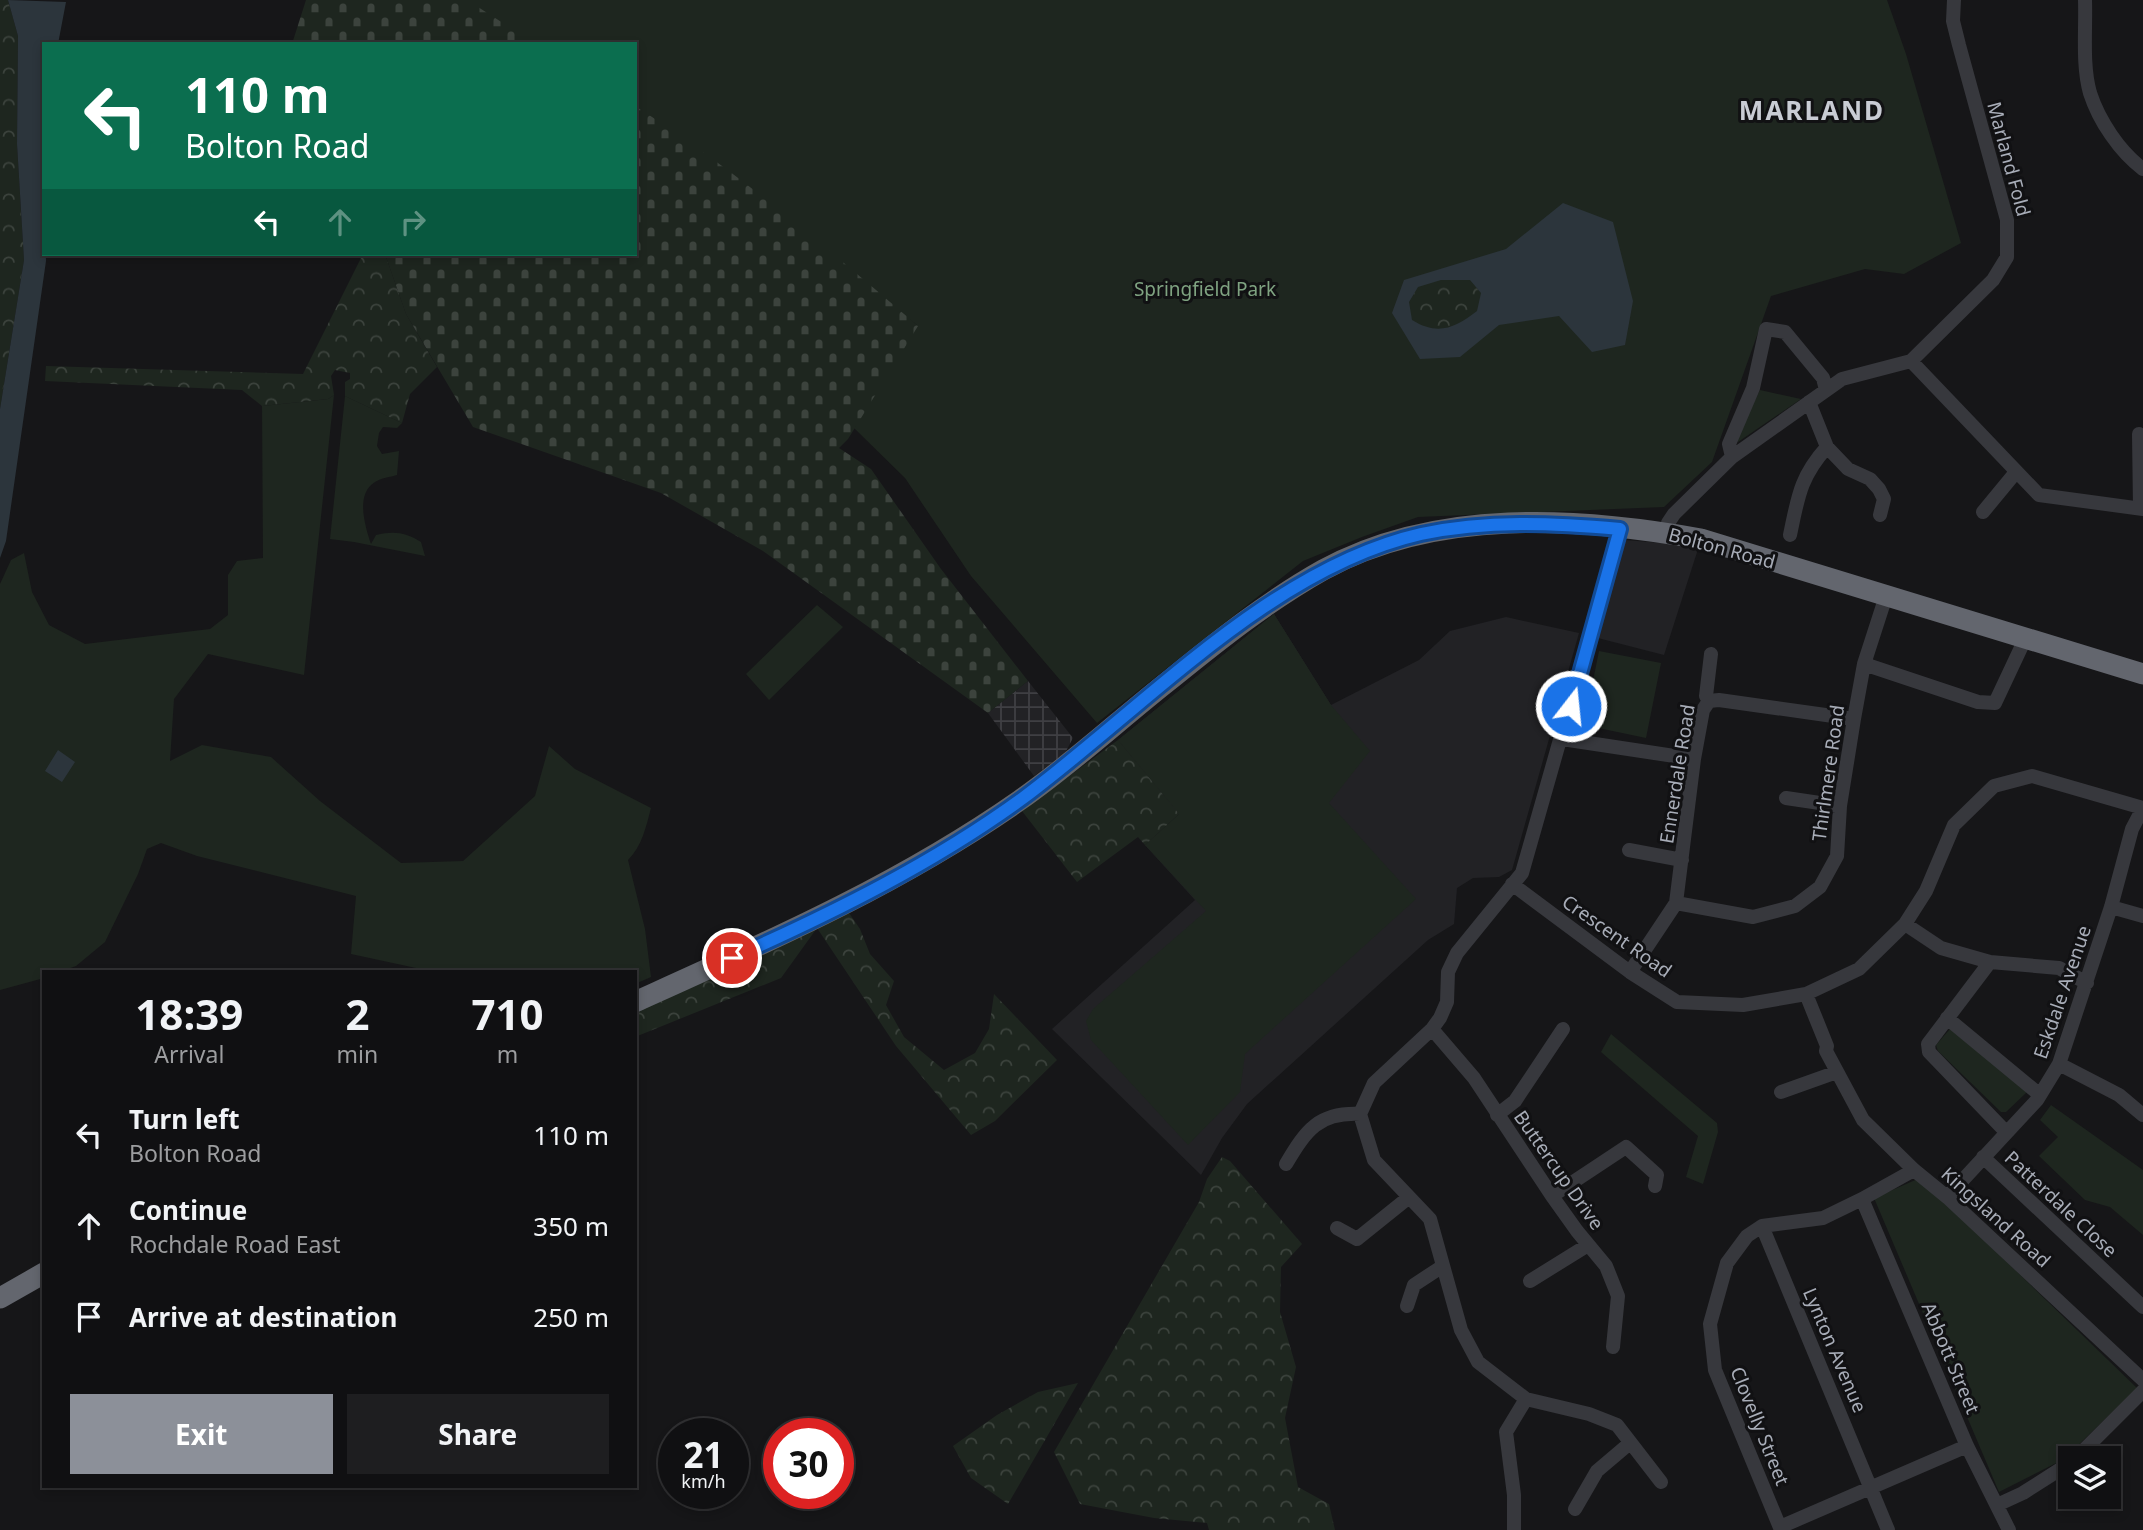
<!DOCTYPE html>
<style>
body{margin:0;font-family:"Noto Sans",sans-serif;background:#1e1e20;color:#f1f3f6;height:100vh;display:flex;flex-direction:column;font-size:26px;white-space:nowrap}
*{box-sizing:border-box;margin:0}
p{font-size:23px;color:#9c9d9f}
.icon{flex:none;width:38px;height:38px;fill:none;stroke:currentColor;stroke-width:2;stroke-linecap:round;stroke-linejoin:round}
.map{position:relative;flex:1;overflow:hidden}
.side{position:absolute;left:42px;top:970px;width:595px;height:518px;display:flex;flex-direction:column;background:#101012;border-radius:0px;box-shadow:0 4px 10px #0003,0 0 0 2px #303032}
.side>*{flex:none}
.guide{position:absolute;left:42px;top:42px;width:595px;height:214px;border-radius:0px;box-shadow:0 4px 10px #0003,0 0 0 2px #303032;background:#0b6e4f;color:#fff;overflow:hidden}
.fabs{position:absolute;left:2058px;top:1446px;display:grid;gap:14px}
.fabs a{display:grid;place-items:center;width:63px;height:63px;border-radius:0px;background:#101012;box-shadow:0 4px 10px #0003,0 0 0 2px #303032;font-size:35px}
.speed{position:absolute;left:658px;top:1418px;display:flex;gap:14px;font-size:35px;font-weight:700;text-align:center}
.speed>*{display:grid;place-content:center;width:91px;height:91px;border-radius:50%;background:#101012;box-shadow:0 4px 10px #0003,0 0 0 2px #303032;line-height:1}
.speed small{font-size:18px;font-weight:400}
.speed .limit{border:10px solid #d22;background:#fff;color:#111}
.pin{position:absolute;display:grid;place-items:center;width:60px;height:60px;color:#fff;margin:-30px;border:4px solid #fff;border-radius:50%;box-shadow:0 2px 7px #0007}
.me{position:absolute;width:77px;margin:-38px;rotate:16deg;stroke-linejoin:round;filter:drop-shadow(0 0 5px #0008)}
.turn{display:flex;align-items:center;gap:24px;height:147px;padding:0 28px;font-size:32px}
.turn .icon{width:91px;height:91px;stroke-width:2.5}
.turn b{display:block;font-size:49px;line-height:60px}
.lanes{display:flex;align-items:center;height:66px;padding:0 28px;background:#0003;justify-content:center;gap:35px;direction:ltr}
.lanes .off{opacity:.35}
.eta{display:flex;justify-content:space-evenly;align-items:center;height:119px;text-align:center}
.eta b{font-size:42px;font-weight:700;line-height:49px}
.action{display:flex;gap:14px;margin-top:auto;padding:14px 28px}
.action a{flex:1;height:80px;border-radius:0px;background:#8c9099;color:#fff;font-size:28px;font-weight:700;line-height:80px;text-align:center}
.action a+a{background:#1e1e20;color:#f1f3f6}
ul{padding:0;list-style:none}
li{display:flex;align-items:center;gap:21px;height:91px;padding:0 28px}
li div{flex:1}
li b{display:block;font-size:26px}
li em{font-style:normal}
.map>svg:first-child{display:block}
</style>
<div class="map">
<svg width="2143" height="1530" viewBox="0 0 2143 1530">
<defs>
<pattern id="industrial-grid" width="8" height="8" patternUnits="userSpaceOnUse" patternTransform="scale(1.75)"><rect width="8" height="8" fill="#222225"/><path d="M0 4h8M4 0v8" fill="none" stroke="#3f3f43"/></pattern>
<pattern id="forest-crowns" width="20" height="18" patternUnits="userSpaceOnUse" patternTransform="scale(1.75)"><rect width="20" height="18" fill="#1e261f"/><path d="M2 6a3 3 0 1 1 6 0M12 15a3 3 0 1 1 6 0" fill="none" stroke="#3c433d"/></pattern>
<pattern id="cemetery-stones" width="16" height="16" patternUnits="userSpaceOnUse" patternTransform="scale(1.75)"><rect width="16" height="16" fill="#1e261f"/><path d="M2 7V4a2 2 0 0 1 4 0v3zM10 15v-3a2 2 0 0 1 4 0v3z" fill="#3c433d"/></pattern>
</defs>
<rect width="100%" height="100%" fill="#161618"/>
<!-- built -->
<path fill="#222225" d="M 1625,540 L 1699,546 L 1664,655 L 1594,637 Z
M 1274,614 L 1331,705 L 1419,660 L 1450,631 L 1506,617 L 1579,633 L 1512,870 L 1499,877 L 1473,878 L 1457,888 L 1454,924 L 1428,940 L 1247,1104 L 1222,1138 L 1201,1175 L 1052,1029 L 1195,900 L 1145,845 L 1179,815 L 1118,740 Z"/>
<!-- industrial -->
<path fill="url(#industrial-grid)" d="M 1028,681 L 1073,738 L 1065,753 L 1034,776 L 988,713 Z"/>
<!-- green -->
<path fill="#1e261f" d="M 464,0 L 1887,0 L 1906,54 L 1961,243 L 1904,274 L 1865,269 L 1771,296 L 1712,462 L 1664,507 L 1418,517 L 1362,537 L 1303,561 L 1097,723 L 971,576 L 905,478 L 854,428 L 917,325 L 635,114 L 635,44 L 530,44 Z
M 1760,390 L 1801,399 L 1738,442 L 1736,438 Z
M 334,395 L 304,675 L 208,654 L 174,699 L 170,761 L 202,745 L 271,757 L 320,801 L 401,863 L 463,861 L 535,796 L 549,746 L 575,769 L 651,808 C 646,827 642,846 628,860 L 645,929 L 651,977 L 635,984 L 635,971 L 430,971 L 351,954 L 356,896 L 197,856 L 161,843 L 147,849 L 138,874 L 105,942 L 76,966 L 62,971 L 44,971 L 44,978 L 0,990 L 0,584 L 11,560 L 24,553 L 32,592 L 49,625 L 85,644 L 210,629 L 228,615 L 228,575 L 237,561 L 263,558 L 262,406 L 328,399 Z
M 345,396 L 402,423 L 397,428 L 383,427 L 379,433 L 377,446 L 382,454 L 399,451 L 397,475 C 390,477 381,478 375,482 C 355,494 365,526 371,544 L 376,535 C 394,531 405,532 421,542 L 425,556 L 354,542 L 330,539 Z
M 817,605 L 843,627 L 769,700 L 746,674 Z
M 1274,614 L 1331,705 L 1370,751 L 1329,803 L 1416,899 L 1245,1054 L 1240,1092 L 1188,1145 L 1091,1040 L 1086,1021 L 1093,1009 L 1206,911 L 1145,845 L 1179,814 L 1118,740 Z
M 1599,651 L 1661,663 L 1646,738 L 1584,725 Z
M 1950,1029 L 2026,1089 L 2026,1093 L 2006,1112 L 2001,1112 L 1938,1051 L 1936,1045 Z
M 1611,1034 L 1717,1123 L 1718,1132 L 1703,1184 L 1686,1177 L 1698,1136 L 1601,1052 Z
M 2051,1105 L 2143,1170 L 2143,1235 L 2110,1207 L 2085,1200 L 2039,1156 L 2058,1137 L 2040,1120 Z
M 1920,1178 L 2137,1388 L 2064,1459 L 1999,1492 L 1874,1198 Z"/>
<!-- forest -->
<path fill="url(#forest-crowns)" d="M 0,0 L 8,0 L 18,36 L 17,144 L 24,260 L 0,409 Z
M 363,254 L 385,254 L 406,314 L 437,367 L 410,394 L 402,423 L 345,396 L 345,382 L 350,379 L 350,373 L 335,370 L 331,376 L 334,395 L 328,399 L 262,406 L 242,390 L 45,381 L 46,366 L 303,374 Z
M 1441,280 L 1470,280 L 1481,293 L 1477,311 C 1454,328 1438,336 1412,320 L 1409,302 L 1418,287 Z
M 1118,740 L 1179,814 L 1145,845 L 1138,837 L 1077,882 L 1022,811 Z
M 849,913 L 860,929 L 870,954 L 894,981 L 886,1005 L 904,1037 L 944,1070 L 975,1053 L 989,1029 L 994,994 L 1057,1060 L 995,1121 L 971,1135 L 896,1046 L 817,928 L 781,978 L 635,1037 L 635,1011 Z
M 1222,1157 L 1230,1161 L 1302,1244 L 1281,1267 L 1280,1312 L 1296,1367 L 1285,1418 L 1298,1487 L 1329,1504 L 1335,1530 L 1209,1530 L 1207,1523 L 1154,1518 L 1080,1504 L 1054,1452 L 1199,1202 L 1207,1179 Z
M 1078,1383 L 1008,1504 L 971,1478 L 953,1446 L 997,1415 L 1038,1392 Z"/>
<!-- cemetery -->
<path fill="url(#cemetery-stones)" d="M 306,0 L 467,0 L 536,44 L 292,44 Z
M 635,106 C 736,170 827,248 918,326 L 848,439 L 839,448 L 871,469 L 941,569 L 1028,681 L 988,713 L 763,551 L 661,493 L 473,427 L 406,314 L 385,254 L 635,254 Z"/>
<!-- water -->
<path fill="#2c353c" fill-rule="evenodd" d="M 8,0 L 66,2 L 58,44 L 44,44 L 42,140 L 46,261 L 6,541 L 0,558 L 0,409 L 24,260 L 17,144 L 18,36 Z
M 1563,203 L 1613,222 L 1633,301 L 1625,345 L 1592,352 L 1559,316 L 1499,325 L 1460,357 L 1420,359 L 1392,313 L 1404,280 L 1506,249 ZM 1441,280 L 1470,280 L 1481,293 L 1477,311 C 1455,328 1438,336 1412,320 L 1409,302 L 1418,287 Z
M 58,750 L 75,762 L 62,782 L 45,771 Z"/>
<g fill="none" stroke-linecap="round" stroke-linejoin="round">
<!-- minor -->
<path stroke="#37383d" stroke-width="14" d="M 2085,0 C 2086,30 2082,65 2090,93 C 2099,121 2120,152 2143,169
M 1911,361 L 2039,495 L 2143,509
M 1809,402 L 1827,447 L 1848,469 L 1870,479 L 1879,489 L 1884,499 L 1880,515
M 2139,434 L 2140,508
M 1732,457 L 1729,444 L 1753,388 L 1766,329 L 1785,332 L 1823,378 L 1826,390
M 1983,512 L 2016,472
M 1620,529 L 1522,873 L 1457,953 L 1448,972 L 1447,1002 L 1440,1018 L 1432,1029 L 1374,1083 L 1360,1114 L 1374,1160 L 1430,1219 L 1461,1330 L 1478,1362 L 1526,1399 L 1589,1414 L 1617,1425 L 1661,1482
M 1667,533 L 1668,523 L 1674,514 L 1732,457 L 1842,379 L 1911,361 L 1993,280 L 2007,257 L 2007,220 L 1959,45 L 1953,21 L 1954,0
M 1790,535 C 1798,497 1800,477 1827,447
M 1864,664 L 1978,702 L 1995,703 L 2026,637
M 1709,701 L 1719,700 L 1854,719
M 1562,739 L 1694,759
M 1786,798 L 1840,806
M 1629,850 L 1682,860
M 1512,884 L 1630,972 L 1677,1002 L 1743,1005 L 1806,994 L 1859,969 L 1905,924 L 1926,891 L 1954,825 L 1994,786 L 2032,776 L 2143,808
M 1676,903 L 1753,917 L 1795,906 L 1820,887 L 1837,856 L 1840,806 L 1854,719 L 1864,664 L 1886,596
M 2111,907 L 2143,916
M 1905,924 L 1941,948 L 1990,962 L 2059,968 L 2087,983
M 1990,962 L 1928,1044 L 1929,1052 L 2006,1132
M 1630,972 L 1676,903 L 1694,759 L 1703,710 L 1709,701 L 1706,696 L 1711,654
M 1806,994 L 1827,1046 L 1826,1051 L 1863,1120 L 1914,1170 L 1947,1197 L 2143,1380
M 1947,1018 L 2040,1095
M 1432,1029 L 1474,1078 L 1552,1196 L 1577,1231 L 1606,1266 L 1618,1296 L 1613,1347
M 2059,1064 L 2119,1095 L 2143,1115
M 1781,1092 L 1837,1072
M 1497,1115 L 1515,1101 L 1563,1029
M 1983,1157 L 2143,1307
M 1286,1164 C 1306,1130 1319,1112 1360,1114
M 1552,1196 L 1626,1147 L 1657,1175 L 1655,1186
M 1947,1197 L 2037,1100 L 2059,1064 L 2111,907 L 2132,829 L 2143,808
M 1862,1199 L 1967,1446 L 2009,1530
M 1762,1226 L 1888,1530
M 1337,1228 L 1357,1239 L 1408,1198
M 1530,1281 L 1588,1245
M 1407,1306 L 1414,1285 L 1443,1266
M 2076,1458 L 2143,1391
M 2100,1496 L 2106,1503
M 1997,1505 L 2023,1493 L 2070,1463
M 1575,1509 L 1597,1471 L 1630,1443
M 1780,1527 L 1967,1446
M 1514,1530 L 1514,1495 L 1506,1432 L 1526,1399
M 1781,1530 L 1715,1370 L 1710,1324 L 1727,1263 L 1747,1236 L 1762,1226 L 1823,1218 L 1862,1199 L 1914,1170"/>
<!-- highway -->
<path stroke="#63666e" stroke-width="21" d="M 635,1002 C 768,942 900,884 1020,800 C 1073,763 1120,719 1171,679 C 1219,640 1268,601 1323,570 C 1436,508 1579,517 1701,539 L 2143,674
M 0,1298 L 44,1273"/>
</g>
<g fill="none" stroke-linecap="round" stroke-linejoin="round">
<defs>
<path id="route" d="M 732,958 C 833,913 934,863 1023,798 C 1144,708 1271,568 1421,534 C 1487,520 1553,523 1620,529 L 1571,706"/>
</defs>
<!-- route casing -->
<use href="#route" stroke="#114b97" stroke-width="18"/>
<!-- route -->
<use href="#route" stroke="#1a73e8" stroke-width="12"/>
</g>
<g text-anchor="middle" stroke-width="6" stroke-linejoin="round" paint-order="stroke">
<!-- street labels -->
<g font-size="19" fill="#a8adb8" stroke="#111113">
<text transform="translate(2009 159) rotate(75)" y="7">Marland Fold</text>
<text transform="translate(1722 548) rotate(15)" y="7">Bolton Road</text>
<text transform="translate(1828 773) rotate(-82)" y="7">Thirlmere Road</text>
<text transform="translate(1677 774) rotate(-81)" y="7">Ennerdale Road</text>
<text transform="translate(1617 936) rotate(35)" y="7">Crescent Road</text>
<text transform="translate(2062 992) rotate(-71)" y="7">Eskdale Avenue</text>
<text transform="translate(1559 1170) rotate(55)" y="7">Buttercup Drive</text>
<text transform="translate(2061 1204) rotate(43)" y="7">Patterdale Close</text>
<text transform="translate(1996 1217) rotate(42)" y="7">Kingsland Road</text>
<text transform="translate(1835 1350) rotate(67)" y="7">Lynton Avenue</text>
<text transform="translate(1951 1358) rotate(67)" y="7">Abbott Street</text>
<text transform="translate(1760 1426) rotate(68)" y="7">Clovelly Street</text>
</g>
<!-- park labels -->
<g font-size="19" fill="#7fa381" stroke="#111113">
<text x="1205" y="296">Springfield Park</text>
</g>
<!-- district labels -->
<g font-size="26" font-weight="bold" letter-spacing="2" fill="#c9ccd4" stroke="#111113">
<text x="1812" y="120">MARLAND</text>
</g>
</g>
</svg>
<div class="fabs">
<a><svg class="icon" aria-label="layers" viewBox="0 0 24 24"><path d="M12 4l9 5-9 5-9-5zM3 14l9 5 9-5"/></svg></a>
</div>
<div class="speed"><div>21<small>km/h</small></div><div class="limit">30</div></div>
<div class="pin" style="left:732px;top:958px;background:#d93025"><svg class="icon" aria-label="arrive" viewBox="0 0 24 24"><path d="M6 21V4h12l-3 4 3 4H6"/></svg></div>
<svg class="me" style="left:1571px;top:706px" viewBox="-20 -20 40 40"><circle r="17" fill="#1a73e8" stroke="#fff" stroke-width="3"/><path d="M0-11L8 9 0 5-8 9z" fill="#fff"/></svg>
<div class="guide">
<div class="turn"><svg class="icon" aria-label="left" viewBox="0 0 24 24"><path d="M17 20v-9H6M10 6l-5 5 5 5"/></svg><div><b>110 m</b>Bolton Road</div></div>
<div class="lanes"><svg class="icon" aria-label="left" viewBox="0 0 24 24"><path d="M17 20v-9H6M10 6l-5 5 5 5"/></svg><svg class="icon off" aria-label="ahead" viewBox="0 0 24 24"><path d="M12 20V5M6 11l6-6 6 6"/></svg><svg class="icon off" aria-label="right" viewBox="0 0 24 24"><path d="M7 20v-9h11M14 6l5 5-5 5"/></svg></div>
</div>
<section class="side">
<div class="eta">
<div><b>18:39</b><p>Arrival</p></div>
<div><b>2</b><p>min</p></div>
<div><b>710</b><p>m</p></div>
</div>
<ul>
<li><svg class="icon" aria-label="left" viewBox="0 0 24 24"><path d="M17 20v-9H6M10 6l-5 5 5 5"/></svg><div><b>Turn left</b><p>Bolton Road</p></div><em>110 m</em></li>
<li><svg class="icon" aria-label="ahead" viewBox="0 0 24 24"><path d="M12 20V5M6 11l6-6 6 6"/></svg><div><b>Continue</b><p>Rochdale Road East</p></div><em>350 m</em></li>
<li><svg class="icon" aria-label="arrive" viewBox="0 0 24 24"><path d="M6 21V4h12l-3 4 3 4H6"/></svg><div><b>Arrive at destination</b></div><em>250 m</em></li>
</ul>
<div class="action"><a>Exit</a><a>Share</a></div>
</section>
</div>
